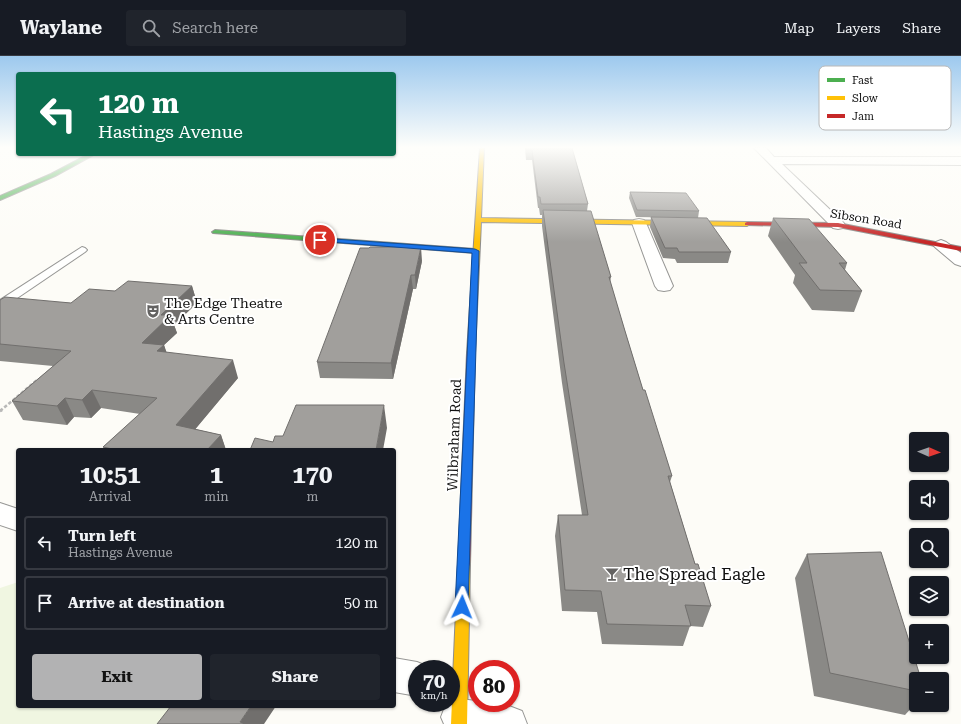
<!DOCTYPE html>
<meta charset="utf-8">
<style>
body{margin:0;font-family:"Roboto Serif",serif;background:#20242c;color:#f1f3f6;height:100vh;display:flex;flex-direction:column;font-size:15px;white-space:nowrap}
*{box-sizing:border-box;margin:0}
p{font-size:13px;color:#9ea1a6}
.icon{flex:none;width:22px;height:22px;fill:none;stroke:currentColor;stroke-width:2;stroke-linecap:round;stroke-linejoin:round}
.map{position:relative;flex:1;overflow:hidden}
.details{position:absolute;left:16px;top:392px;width:380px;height:260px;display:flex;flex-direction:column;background:#171b24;border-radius:4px;box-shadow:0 1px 3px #0004}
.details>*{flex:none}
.hud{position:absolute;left:16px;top:16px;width:380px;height:84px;border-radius:4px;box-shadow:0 1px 3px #0004;background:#0b6e4f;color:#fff;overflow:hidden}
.needle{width:26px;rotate:92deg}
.controls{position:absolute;left:909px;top:376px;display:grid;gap:8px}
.controls a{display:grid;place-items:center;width:40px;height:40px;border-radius:4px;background:#171b24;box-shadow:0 1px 3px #0004;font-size:20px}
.speed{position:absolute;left:408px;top:604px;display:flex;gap:8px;font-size:20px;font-weight:700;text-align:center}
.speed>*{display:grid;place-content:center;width:52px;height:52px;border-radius:50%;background:#171b24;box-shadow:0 1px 3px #0004;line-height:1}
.speed small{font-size:10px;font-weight:400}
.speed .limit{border:6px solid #d22;background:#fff;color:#111}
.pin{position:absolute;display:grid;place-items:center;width:34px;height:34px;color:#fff;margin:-17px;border:2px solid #fff;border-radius:50%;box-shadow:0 1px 4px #0007}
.me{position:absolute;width:44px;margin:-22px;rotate:2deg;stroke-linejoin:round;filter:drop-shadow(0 0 3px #0008)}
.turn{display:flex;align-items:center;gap:14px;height:84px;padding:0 16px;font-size:18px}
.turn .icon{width:52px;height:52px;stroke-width:2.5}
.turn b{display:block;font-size:28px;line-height:34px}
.eta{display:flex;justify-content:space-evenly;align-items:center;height:68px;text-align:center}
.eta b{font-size:24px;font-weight:700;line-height:28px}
.action{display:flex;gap:8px;margin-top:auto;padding:8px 16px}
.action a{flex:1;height:46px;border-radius:4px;background:#b2b2b3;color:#111;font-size:16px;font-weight:700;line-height:46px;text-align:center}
.action a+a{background:#20242c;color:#f1f3f6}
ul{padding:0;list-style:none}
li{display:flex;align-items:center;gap:12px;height:54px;margin:0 8px 6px;padding:0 8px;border:2px solid #363941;border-radius:4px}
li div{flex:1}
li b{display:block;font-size:15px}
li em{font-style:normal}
header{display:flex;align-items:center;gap:24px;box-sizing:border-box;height:56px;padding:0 20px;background:#171b24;border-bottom:1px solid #363941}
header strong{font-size:19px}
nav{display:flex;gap:22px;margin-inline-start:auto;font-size:14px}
.search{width:280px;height:36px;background:#20242c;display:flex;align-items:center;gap:10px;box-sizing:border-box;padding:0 14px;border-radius:4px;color:#9ea1a6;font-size:15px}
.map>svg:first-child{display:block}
</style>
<header>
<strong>Waylane</strong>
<div class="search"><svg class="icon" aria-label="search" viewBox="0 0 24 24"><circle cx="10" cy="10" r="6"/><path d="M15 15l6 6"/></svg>Search here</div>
<nav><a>Map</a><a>Layers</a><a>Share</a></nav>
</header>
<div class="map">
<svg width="961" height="668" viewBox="0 0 961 668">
<rect width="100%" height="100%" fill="#fdfcf7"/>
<!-- pitch -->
<path fill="#f0f6e1" d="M 18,526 L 18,650 L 178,650 L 164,668 L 0,668 L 0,532 Z"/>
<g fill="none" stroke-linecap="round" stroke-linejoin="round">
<defs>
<path id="lane" d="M 82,191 L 85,192 L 87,194 L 85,196 L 4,251 L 0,252 L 0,244 Z"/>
<path id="street" d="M 754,92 L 766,92 L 774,101 L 961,101 L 961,109 L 782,108 L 843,166 L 845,169 L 843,172 L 838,173 L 833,172 Z
M 639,163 L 644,164 L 646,167 L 673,230 L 670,234 L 664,235 L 658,234 L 655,230 L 632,167 L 634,164 Z
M 941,184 L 946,186 L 961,197 L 961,210 L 955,208 L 936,192 L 933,189 L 936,186 Z
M 0,447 L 18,453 L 18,475 L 0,469 Z
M 394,602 L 417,606 L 429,611 L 430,613 L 417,613 L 417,640 L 394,636 Z
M 459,643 L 477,645 L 477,647 L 509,650 L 522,655 L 527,668 L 444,668 L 441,661 L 446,648 Z"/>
<path id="fast" d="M 89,98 L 95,98 L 55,120 L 0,144 L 0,140 L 51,118 Z
M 215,174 L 475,193 L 478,195 L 475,197 L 213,177 L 212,176 Z"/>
<path id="slow" d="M 480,92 L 484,92 L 481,162 L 747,166 L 750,168 L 747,170 L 481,166 L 475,297 L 474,299 L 468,299 L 467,297 Z
M 464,503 L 468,504 L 470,508 L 467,668 L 451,668 L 458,508 L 460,504 Z"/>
<path id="jam" d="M 747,166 L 838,167 L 961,191 L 961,195 L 838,171 L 745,169 L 745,167 Z
M 468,295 L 474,295 L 475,297 L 470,508 L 468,512 L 464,513 L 460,512 L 458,508 L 467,297 Z"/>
</defs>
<!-- lane casing -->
<use href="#lane" stroke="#979795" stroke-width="2"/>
<!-- street casing -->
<use href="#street" stroke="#979795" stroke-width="2"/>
<!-- fast casing -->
<use href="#fast" stroke="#8e8d8b" stroke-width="2"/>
<!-- slow casing -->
<use href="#slow" stroke="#8e8d8b" stroke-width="2"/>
<!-- jam casing -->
<use href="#jam" stroke="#8e8d8b" stroke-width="2"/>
<!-- path-far1 -->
<path stroke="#b9b9b8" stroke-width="2.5" stroke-dasharray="3.5 2" stroke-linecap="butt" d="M 0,355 L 37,324"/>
<!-- path -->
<path stroke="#b9b9b8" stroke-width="3" stroke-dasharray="4.5 2.5" stroke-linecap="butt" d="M 0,355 L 2,354"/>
<!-- lane -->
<use href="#lane" fill="#fffffe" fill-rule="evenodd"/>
<!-- street -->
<use href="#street" fill="#fffffe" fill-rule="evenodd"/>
<!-- fast -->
<use href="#fast" fill="#4caf50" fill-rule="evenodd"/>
<!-- slow -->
<use href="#slow" fill="#ffc107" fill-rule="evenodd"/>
<!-- jam -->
<use href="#jam" fill="#c62828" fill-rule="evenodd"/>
</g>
<!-- wall -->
<path fill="#8a8986" d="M 525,92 L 572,92 L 588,148 L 587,155 L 611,221 L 610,226 L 643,334 L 672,420 L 670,426 L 695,508 L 711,550 L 703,571 L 690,570 L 683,590 L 602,588 L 597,556 L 562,555 L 555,480 L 558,459 L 582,459 L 562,327 L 542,170 L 542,159 L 540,159 L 539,152 L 538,152 L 532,104 L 526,104 Z
M 630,136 L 699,155 L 698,162 L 636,161 L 629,142 Z
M 651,161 L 731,196 L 728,207 L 677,207 L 675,203 L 663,202 L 650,171 Z
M 773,162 L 847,207 L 845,214 L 862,235 L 854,256 L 812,254 L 793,227 L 795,219 L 768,180 Z
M 422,205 L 416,233 L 413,233 L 393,323 L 320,322 L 317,306 Z
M 192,230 L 197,247 L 174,269 L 177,277 L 164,289 L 166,296 L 238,322 L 195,373 L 221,379 L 226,394 L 105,394 L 103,391 L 140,358 L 101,352 L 91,362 L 74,361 L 67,369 L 23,364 L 12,345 L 53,310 L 0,305 L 0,244 L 71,247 L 115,235 Z
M 807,498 L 916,623 L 916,647 L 905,659 L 814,640 L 795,522 Z"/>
<!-- shaded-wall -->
<path fill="#716f6d" d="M 421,191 L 422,205 L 416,233 L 415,219 Z
M 411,219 L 413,233 L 393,323 L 391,307 Z
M 192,230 L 197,247 L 174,269 L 177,277 L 164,289 L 170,306 L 142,287 L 161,259 Z
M 233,304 L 238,322 L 183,388 L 176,369 Z
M 92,334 L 101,352 L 91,362 L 82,344 Z
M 65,342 L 74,361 L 67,369 L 57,350 Z
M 384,349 L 387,372 L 383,394 L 376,394 Z
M 221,379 L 226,394 L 207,394 Z
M 251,650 L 276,650 L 264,668 L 242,668 L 240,666 Z"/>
<!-- building -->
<path fill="#a19f9c" stroke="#716f6d" d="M 526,92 L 572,92 L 588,148 L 541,148 L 540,141 L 538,141 L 532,94 L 526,94 Z
M 630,136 L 686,137 L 699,155 L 637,154 Z
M 543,154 L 591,155 L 611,221 L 609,221 L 625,275 L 643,334 L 645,334 L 672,420 L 668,420 L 695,508 L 698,508 L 711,550 L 685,549 L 691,570 L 607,568 L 601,535 L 565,534 L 558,459 L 588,459 L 564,307 Z
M 651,161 L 707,162 L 731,196 L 679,196 L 677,192 L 665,192 Z
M 773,162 L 809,163 L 847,207 L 839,207 L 862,235 L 820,234 L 799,207 L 807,207 Z
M 370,191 L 421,191 L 415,219 L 411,219 L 391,307 L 317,306 L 360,192 L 369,192 Z
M 128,225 L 192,230 L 161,259 L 171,259 L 142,287 L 164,289 L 157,295 L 233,304 L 176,369 L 221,379 L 207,394 L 117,394 L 103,391 L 157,342 L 92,334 L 82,344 L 65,342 L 57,350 L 12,345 L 71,295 L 0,288 L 0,244 L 5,241 L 71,247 L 89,233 L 115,235 Z
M 296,349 L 384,349 L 376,394 L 250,394 L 255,382 L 273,386 L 275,380 L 283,380 Z
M 881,496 L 921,623 L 916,623 L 916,635 L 830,617 L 807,498 Z
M 171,650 L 251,650 L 240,666 L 245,668 L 157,668 Z"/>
<!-- sky -->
<linearGradient id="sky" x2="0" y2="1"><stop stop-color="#9dc9ee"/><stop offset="0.49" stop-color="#fefefb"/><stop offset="1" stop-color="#fefefb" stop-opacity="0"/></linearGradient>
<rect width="961" height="186" fill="url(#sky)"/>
<!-- route -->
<path fill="#1a73e8" stroke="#114b97" d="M 320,182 L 475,193 L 479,195 L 468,551 L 467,555 L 462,556 L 457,555 L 455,551 L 472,197 L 317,185 L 316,184 Z"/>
<!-- icons -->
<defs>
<symbol id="theatre-bare" viewBox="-9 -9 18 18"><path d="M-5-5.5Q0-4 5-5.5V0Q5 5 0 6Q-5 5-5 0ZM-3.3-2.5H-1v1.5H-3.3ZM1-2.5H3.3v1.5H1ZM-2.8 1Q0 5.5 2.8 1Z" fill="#646362" stroke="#fff" stroke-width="2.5" paint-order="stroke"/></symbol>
<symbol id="bar-bare" viewBox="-9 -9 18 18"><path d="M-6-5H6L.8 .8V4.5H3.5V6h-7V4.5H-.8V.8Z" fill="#646362" stroke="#fff" stroke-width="2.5" paint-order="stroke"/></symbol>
</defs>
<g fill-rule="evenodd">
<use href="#theatre-bare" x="143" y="245" width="20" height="20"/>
<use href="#bar-bare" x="602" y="508" width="20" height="20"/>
</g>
<g text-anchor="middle" stroke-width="4" stroke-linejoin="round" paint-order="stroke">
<!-- far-street labels -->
<g font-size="12" fill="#111" stroke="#fff">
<text transform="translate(866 163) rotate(9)" y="4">Sibson Road</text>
</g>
<!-- poi labels -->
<g font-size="14" fill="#111" stroke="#fff" text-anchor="start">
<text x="164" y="252">The Edge Theatre<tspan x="164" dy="16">&amp; Arts Centre</tspan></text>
</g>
<!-- street labels -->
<g font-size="14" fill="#111" stroke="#fff">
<text transform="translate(454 379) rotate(-88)" y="5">Wilbraham Road</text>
</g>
<!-- near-poi labels -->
<g font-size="17" fill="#111" stroke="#fff" text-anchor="start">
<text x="623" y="524">The Spread Eagle</text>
</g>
</g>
<!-- legend -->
<rect x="819" y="10" width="132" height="64" rx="6" fill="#fff" stroke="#b8b8b8" stroke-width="1"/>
<rect x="827" y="22" width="18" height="4" fill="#4caf50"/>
<rect x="827" y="40" width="18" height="4" fill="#ffc107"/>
<rect x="827" y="58" width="18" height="4" fill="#c62828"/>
<g font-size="11" fill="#111">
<text x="852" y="28">Fast</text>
<text x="852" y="46">Slow</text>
<text x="852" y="64">Jam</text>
</g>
</svg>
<div class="controls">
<a><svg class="needle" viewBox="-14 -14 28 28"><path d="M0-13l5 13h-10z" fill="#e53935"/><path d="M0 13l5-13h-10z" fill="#9ea1a6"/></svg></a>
<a><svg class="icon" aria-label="sound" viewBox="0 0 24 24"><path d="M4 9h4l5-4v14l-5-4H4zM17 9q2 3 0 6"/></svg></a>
<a><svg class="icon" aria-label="search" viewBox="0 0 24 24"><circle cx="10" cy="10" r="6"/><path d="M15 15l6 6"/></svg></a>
<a><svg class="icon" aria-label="layers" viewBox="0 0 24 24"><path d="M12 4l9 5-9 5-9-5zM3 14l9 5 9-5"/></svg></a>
<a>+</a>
<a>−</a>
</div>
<div class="speed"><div>70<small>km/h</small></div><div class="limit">80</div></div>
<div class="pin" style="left:320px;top:184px;background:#d93025"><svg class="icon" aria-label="arrive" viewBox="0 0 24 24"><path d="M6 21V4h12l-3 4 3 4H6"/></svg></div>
<svg class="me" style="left:462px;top:551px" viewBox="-20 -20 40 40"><path d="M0-17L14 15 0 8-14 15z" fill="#1a73e8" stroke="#fff" stroke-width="4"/></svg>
<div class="hud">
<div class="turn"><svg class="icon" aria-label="left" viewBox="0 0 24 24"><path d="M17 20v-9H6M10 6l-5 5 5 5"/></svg><div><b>120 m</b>Hastings Avenue</div></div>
</div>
<section class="details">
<div class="eta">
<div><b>10:51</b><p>Arrival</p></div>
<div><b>1</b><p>min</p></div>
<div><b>170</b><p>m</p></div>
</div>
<ul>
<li><svg class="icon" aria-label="left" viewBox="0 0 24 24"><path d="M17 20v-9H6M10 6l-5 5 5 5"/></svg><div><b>Turn left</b><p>Hastings Avenue</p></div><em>120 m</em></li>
<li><svg class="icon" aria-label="arrive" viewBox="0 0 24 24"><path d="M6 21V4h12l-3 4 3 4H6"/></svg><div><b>Arrive at destination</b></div><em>50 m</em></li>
</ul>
<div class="action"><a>Exit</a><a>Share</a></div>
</section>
</div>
